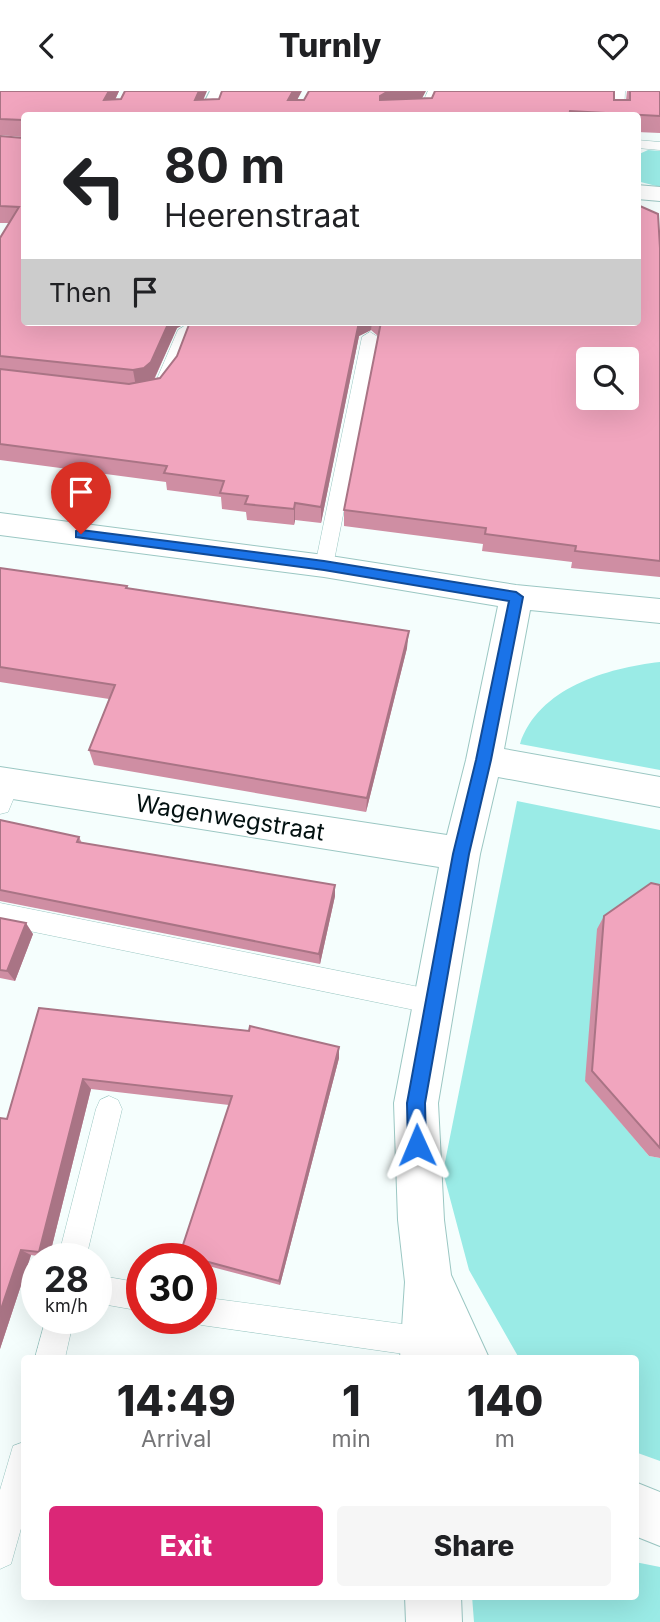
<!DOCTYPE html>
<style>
body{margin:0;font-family:Inter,sans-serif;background:#f6f6f6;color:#202124;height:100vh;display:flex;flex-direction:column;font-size:26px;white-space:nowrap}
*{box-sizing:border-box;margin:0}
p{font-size:23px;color:#757577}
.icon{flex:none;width:38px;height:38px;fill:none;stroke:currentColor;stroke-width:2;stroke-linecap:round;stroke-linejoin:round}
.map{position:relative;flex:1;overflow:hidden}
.details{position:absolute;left:21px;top:1264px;width:618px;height:245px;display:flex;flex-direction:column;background:#fff;border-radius:7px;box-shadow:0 7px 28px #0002}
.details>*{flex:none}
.hud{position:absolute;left:21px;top:21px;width:620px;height:214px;border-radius:7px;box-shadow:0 7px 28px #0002;background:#fff;color:#202124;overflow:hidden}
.fabs{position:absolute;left:576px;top:256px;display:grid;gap:14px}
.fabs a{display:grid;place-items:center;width:63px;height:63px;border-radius:7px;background:#fff;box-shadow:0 7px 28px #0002;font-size:35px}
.speed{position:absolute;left:21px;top:1152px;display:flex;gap:14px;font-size:35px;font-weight:700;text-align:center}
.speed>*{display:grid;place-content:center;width:91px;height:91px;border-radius:50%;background:#fff;box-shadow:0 7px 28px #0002;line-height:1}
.speed small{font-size:18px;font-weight:400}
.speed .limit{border:10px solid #d22;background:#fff;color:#111}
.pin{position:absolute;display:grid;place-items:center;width:60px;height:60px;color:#fff;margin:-72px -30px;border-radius:50% 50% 50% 0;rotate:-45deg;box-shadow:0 0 7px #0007}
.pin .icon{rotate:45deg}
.me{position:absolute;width:77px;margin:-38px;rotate:359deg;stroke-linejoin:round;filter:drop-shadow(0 0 5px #0008)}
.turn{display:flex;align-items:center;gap:24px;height:147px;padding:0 28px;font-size:32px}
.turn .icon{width:91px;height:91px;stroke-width:2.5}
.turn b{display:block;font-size:49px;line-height:60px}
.then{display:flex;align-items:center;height:66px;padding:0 28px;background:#0003;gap:14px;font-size:26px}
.eta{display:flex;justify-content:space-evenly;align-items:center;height:119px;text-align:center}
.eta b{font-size:42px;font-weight:800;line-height:49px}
.button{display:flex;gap:14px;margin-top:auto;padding:14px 28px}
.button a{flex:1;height:80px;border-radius:7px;background:#db2777;color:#fff;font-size:28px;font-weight:800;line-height:80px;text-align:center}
.button a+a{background:#f6f6f6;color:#202124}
header{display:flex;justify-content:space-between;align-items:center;height:91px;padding:0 28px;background:#fff;font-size:32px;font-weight:800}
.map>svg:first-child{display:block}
</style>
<header><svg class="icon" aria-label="back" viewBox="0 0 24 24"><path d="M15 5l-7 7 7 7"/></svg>Turnly<svg class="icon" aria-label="heart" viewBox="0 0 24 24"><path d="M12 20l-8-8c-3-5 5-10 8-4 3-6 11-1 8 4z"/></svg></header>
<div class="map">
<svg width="660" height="1531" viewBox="0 0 660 1531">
<rect width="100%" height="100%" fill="#f5fefd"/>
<!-- green -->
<path fill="#9aebe6" d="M 648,59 L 660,60 L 660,96 L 637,90 L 637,64 Z
M 660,571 L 660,679 L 520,653 C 538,597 607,577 660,571 Z
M 517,710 L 660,739 L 660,809 L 585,989 L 649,1065 L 660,1067 L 660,1370 L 635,1361 L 635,1267 L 519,1267 L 469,1179 L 443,1081 Z
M 635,1471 L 660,1476 L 660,1531 L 474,1531 L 472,1505 L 635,1505 Z"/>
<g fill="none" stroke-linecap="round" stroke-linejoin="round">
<defs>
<path id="service" d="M 428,0 L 440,0 L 430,21 L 408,24 L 381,24 L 387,20 L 421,15 Z
M 613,0 L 625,0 L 624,24 L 612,24 Z
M 637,49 L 660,51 L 660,59 L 637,57 Z
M 186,234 L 194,239 L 171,292 L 161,303 L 149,303 L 147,299 L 156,290 L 178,239 Z
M 370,241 L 378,246 L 333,475 L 331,480 L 317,480 L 315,475 L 362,246 Z
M 9,683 L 17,686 L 20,692 L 8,721 L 0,723 L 0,688 Z
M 0,812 L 434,899 L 443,903 L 446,911 L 443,919 L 434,923 L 0,834 Z
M 109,1005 L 118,1009 L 122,1018 L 86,1167 L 58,1167 L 96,1018 L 100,1009 Z
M 96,1184 L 142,1192 L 142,1220 L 96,1212 Z
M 201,1206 L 425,1236 L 435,1241 L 440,1251 L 435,1261 L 425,1266 L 201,1234 L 189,1227 L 201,1227 Z
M 46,1227 L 74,1227 L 65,1267 L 35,1267 Z
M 24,1351 L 24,1427 L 11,1473 L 0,1478 L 0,1399 L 13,1355 Z"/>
<path id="minor" d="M 210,0 L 230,0 L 218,24 L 198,24 Z
M 0,422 L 324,464 L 516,494 L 660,508 L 660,532 L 530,519 L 504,658 L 660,686 L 660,716 L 498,686 L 480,763 L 438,1012 L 444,1129 L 451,1184 L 489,1267 L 400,1267 L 405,1191 L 398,1129 L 394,1012 L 439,776 L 0,706 L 0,676 L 447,744 L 466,669 L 498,515 L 324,486 L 0,444 Z
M 635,1391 L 660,1401 L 660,1455 L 635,1445 Z
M 405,1505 L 461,1505 L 462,1531 L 406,1531 Z"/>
<path id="secondary" d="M 637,94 L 660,96 L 660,110 L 637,108 Z"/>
</defs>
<!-- service casing -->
<use href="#service" stroke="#9bc7c3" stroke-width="1"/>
<!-- minor casing -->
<use href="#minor" stroke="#9bc7c3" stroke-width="2"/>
<!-- secondary casing -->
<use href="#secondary" stroke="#9bc7c3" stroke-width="2"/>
<!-- service -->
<use href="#service" fill="#fff" fill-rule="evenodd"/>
<!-- minor -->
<use href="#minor" fill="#fff" fill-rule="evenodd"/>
<!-- secondary -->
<use href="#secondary" fill="#fff" fill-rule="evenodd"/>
</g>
<!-- wall -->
<path fill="#cf8ea3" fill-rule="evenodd" d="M 0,0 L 119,0 L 115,9 L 297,9 L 422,7 L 626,9 L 627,0 L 660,0 L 660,42 L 637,41 L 637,24 L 24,24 L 24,231 L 637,231 L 660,157 L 660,486 L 571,477 L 572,471 L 482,460 L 483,453 L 344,435 L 344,419 L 378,245 L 371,239 L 359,245 L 321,432 L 295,429 L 294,434 L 247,429 L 246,421 L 222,418 L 221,406 L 167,399 L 166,391 L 0,369 L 0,147 L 9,132 L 0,132 L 0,45 L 22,47 L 22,46 L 0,44 ZM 187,232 L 190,233 L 177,265 L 160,287 L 154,289 L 177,237 Z
M 0,477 L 127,497 L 407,557 L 366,721 L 94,674 L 89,659 L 109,608 L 0,591 Z
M 0,729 L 79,746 L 82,752 L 335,794 L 335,805 L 320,873 L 0,810 Z
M 660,794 L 660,1067 L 649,1065 L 585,990 L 597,838 L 604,825 Z
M 0,827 L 33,843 L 15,890 L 0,887 Z
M 39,917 L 339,967 L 280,1194 L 201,1173 L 201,1167 L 184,1167 L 180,1163 L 229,1014 L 91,998 L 49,1167 L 31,1164 L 0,1258 L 7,1028 Z"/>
<!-- shaded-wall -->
<path fill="#a97485" d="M 109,0 L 119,0 L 108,24 L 104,9 Z
M 199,0 L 207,0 L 197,24 L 195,9 Z
M 293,0 L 302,0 L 289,24 L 288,9 Z
M 392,0 L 426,0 L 419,13 L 380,22 L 380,5 L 387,1 Z
M 169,231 L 187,232 L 177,237 L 154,288 L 136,296 L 133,279 Z
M 359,231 L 372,231 L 371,239 L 359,245 L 321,432 L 321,416 Z
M 295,412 L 295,429 L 294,434 L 294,418 Z
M 409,540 L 407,557 L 366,721 L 367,707 Z
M 335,794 L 335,805 L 320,873 L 319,863 Z
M 26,832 L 33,843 L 15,890 L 7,880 Z
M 339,956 L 339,967 L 280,1194 L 279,1190 Z
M 83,988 L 91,998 L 49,1167 L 39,1161 Z
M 21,1159 L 31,1164 L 0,1258 L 0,1221 Z"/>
<!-- building -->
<path fill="#f1a5be" stroke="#a97485" stroke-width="2" fill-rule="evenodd" d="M 0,0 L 109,0 L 104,9 L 121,8 L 125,0 L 199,0 L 195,9 L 219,8 L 222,0 L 293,0 L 288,9 L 304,9 L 309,0 L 392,0 L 387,1 L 380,5 L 380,9 L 432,7 L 435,0 L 614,0 L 614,9 L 630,9 L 630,0 L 660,0 L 660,25 L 570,20 L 569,24 L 24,24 L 24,231 L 169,231 L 151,271 L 144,277 L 133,279 L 0,265 L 0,147 L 19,116 L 0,115 L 0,45 L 22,47 L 22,29 L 0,28 Z
M 637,115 L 640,115 L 658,123 L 660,157 L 660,470 L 575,460 L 576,455 L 485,443 L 486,437 L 344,419 L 381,231 L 637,231 ZM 588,268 L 626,268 L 626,306 L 588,306 Z
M 190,231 L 359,231 L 321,416 L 295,412 L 294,418 L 245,413 L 248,405 L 220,402 L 224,390 L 164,382 L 167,375 L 0,353 L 0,278 L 129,293 L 160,287 L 177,265 Z
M 0,477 L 127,495 L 126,497 L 409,540 L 367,707 L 89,659 L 115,594 L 0,576 Z
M 0,729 L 79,746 L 77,751 L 335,794 L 319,863 L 0,799 Z
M 651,792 L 660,794 L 660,1057 L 592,980 L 604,825 Z
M 0,827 L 26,832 L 7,880 L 0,879 Z
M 39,917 L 249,940 L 250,935 L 339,956 L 279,1190 L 201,1169 L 201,1167 L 196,1167 L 180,1163 L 232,1005 L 83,988 L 39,1161 L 21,1159 L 0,1221 L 0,1027 L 7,1028 Z"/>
<!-- route -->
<path fill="#1a73e8" stroke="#114b97" stroke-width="2" d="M 81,439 L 324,470 L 516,501 L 523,506 L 491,669 L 469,763 L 425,1012 L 426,1054 L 423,1061 L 417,1064 L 410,1061 L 408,1054 L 407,1012 L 453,763 L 476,669 L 509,510 L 324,479 L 76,446 L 76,440 Z"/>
<g text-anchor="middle" stroke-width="5" stroke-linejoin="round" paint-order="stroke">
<!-- street labels -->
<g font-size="24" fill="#031111" stroke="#fff">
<text transform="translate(230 727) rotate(9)" y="8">Wagenwegstraat</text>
</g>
</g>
</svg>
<div class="fabs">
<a><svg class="icon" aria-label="search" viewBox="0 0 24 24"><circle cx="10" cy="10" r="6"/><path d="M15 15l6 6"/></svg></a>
</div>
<div class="speed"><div>28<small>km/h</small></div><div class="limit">30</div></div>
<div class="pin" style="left:81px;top:443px;background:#d93025"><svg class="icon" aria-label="arrive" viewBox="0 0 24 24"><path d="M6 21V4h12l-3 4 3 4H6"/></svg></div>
<svg class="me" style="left:417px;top:1054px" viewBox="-20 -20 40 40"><path d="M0-17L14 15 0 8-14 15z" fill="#1a73e8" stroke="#fff" stroke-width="4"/></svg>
<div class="hud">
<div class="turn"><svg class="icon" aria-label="left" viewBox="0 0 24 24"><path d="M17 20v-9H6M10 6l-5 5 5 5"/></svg><div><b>80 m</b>Heerenstraat</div></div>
<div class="then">Then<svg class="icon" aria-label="arrive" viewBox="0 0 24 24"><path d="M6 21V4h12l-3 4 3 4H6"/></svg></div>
</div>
<section class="details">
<div class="eta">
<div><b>14:49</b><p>Arrival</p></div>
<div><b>1</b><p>min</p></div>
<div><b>140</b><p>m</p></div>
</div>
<div class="button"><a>Exit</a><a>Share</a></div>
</section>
</div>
